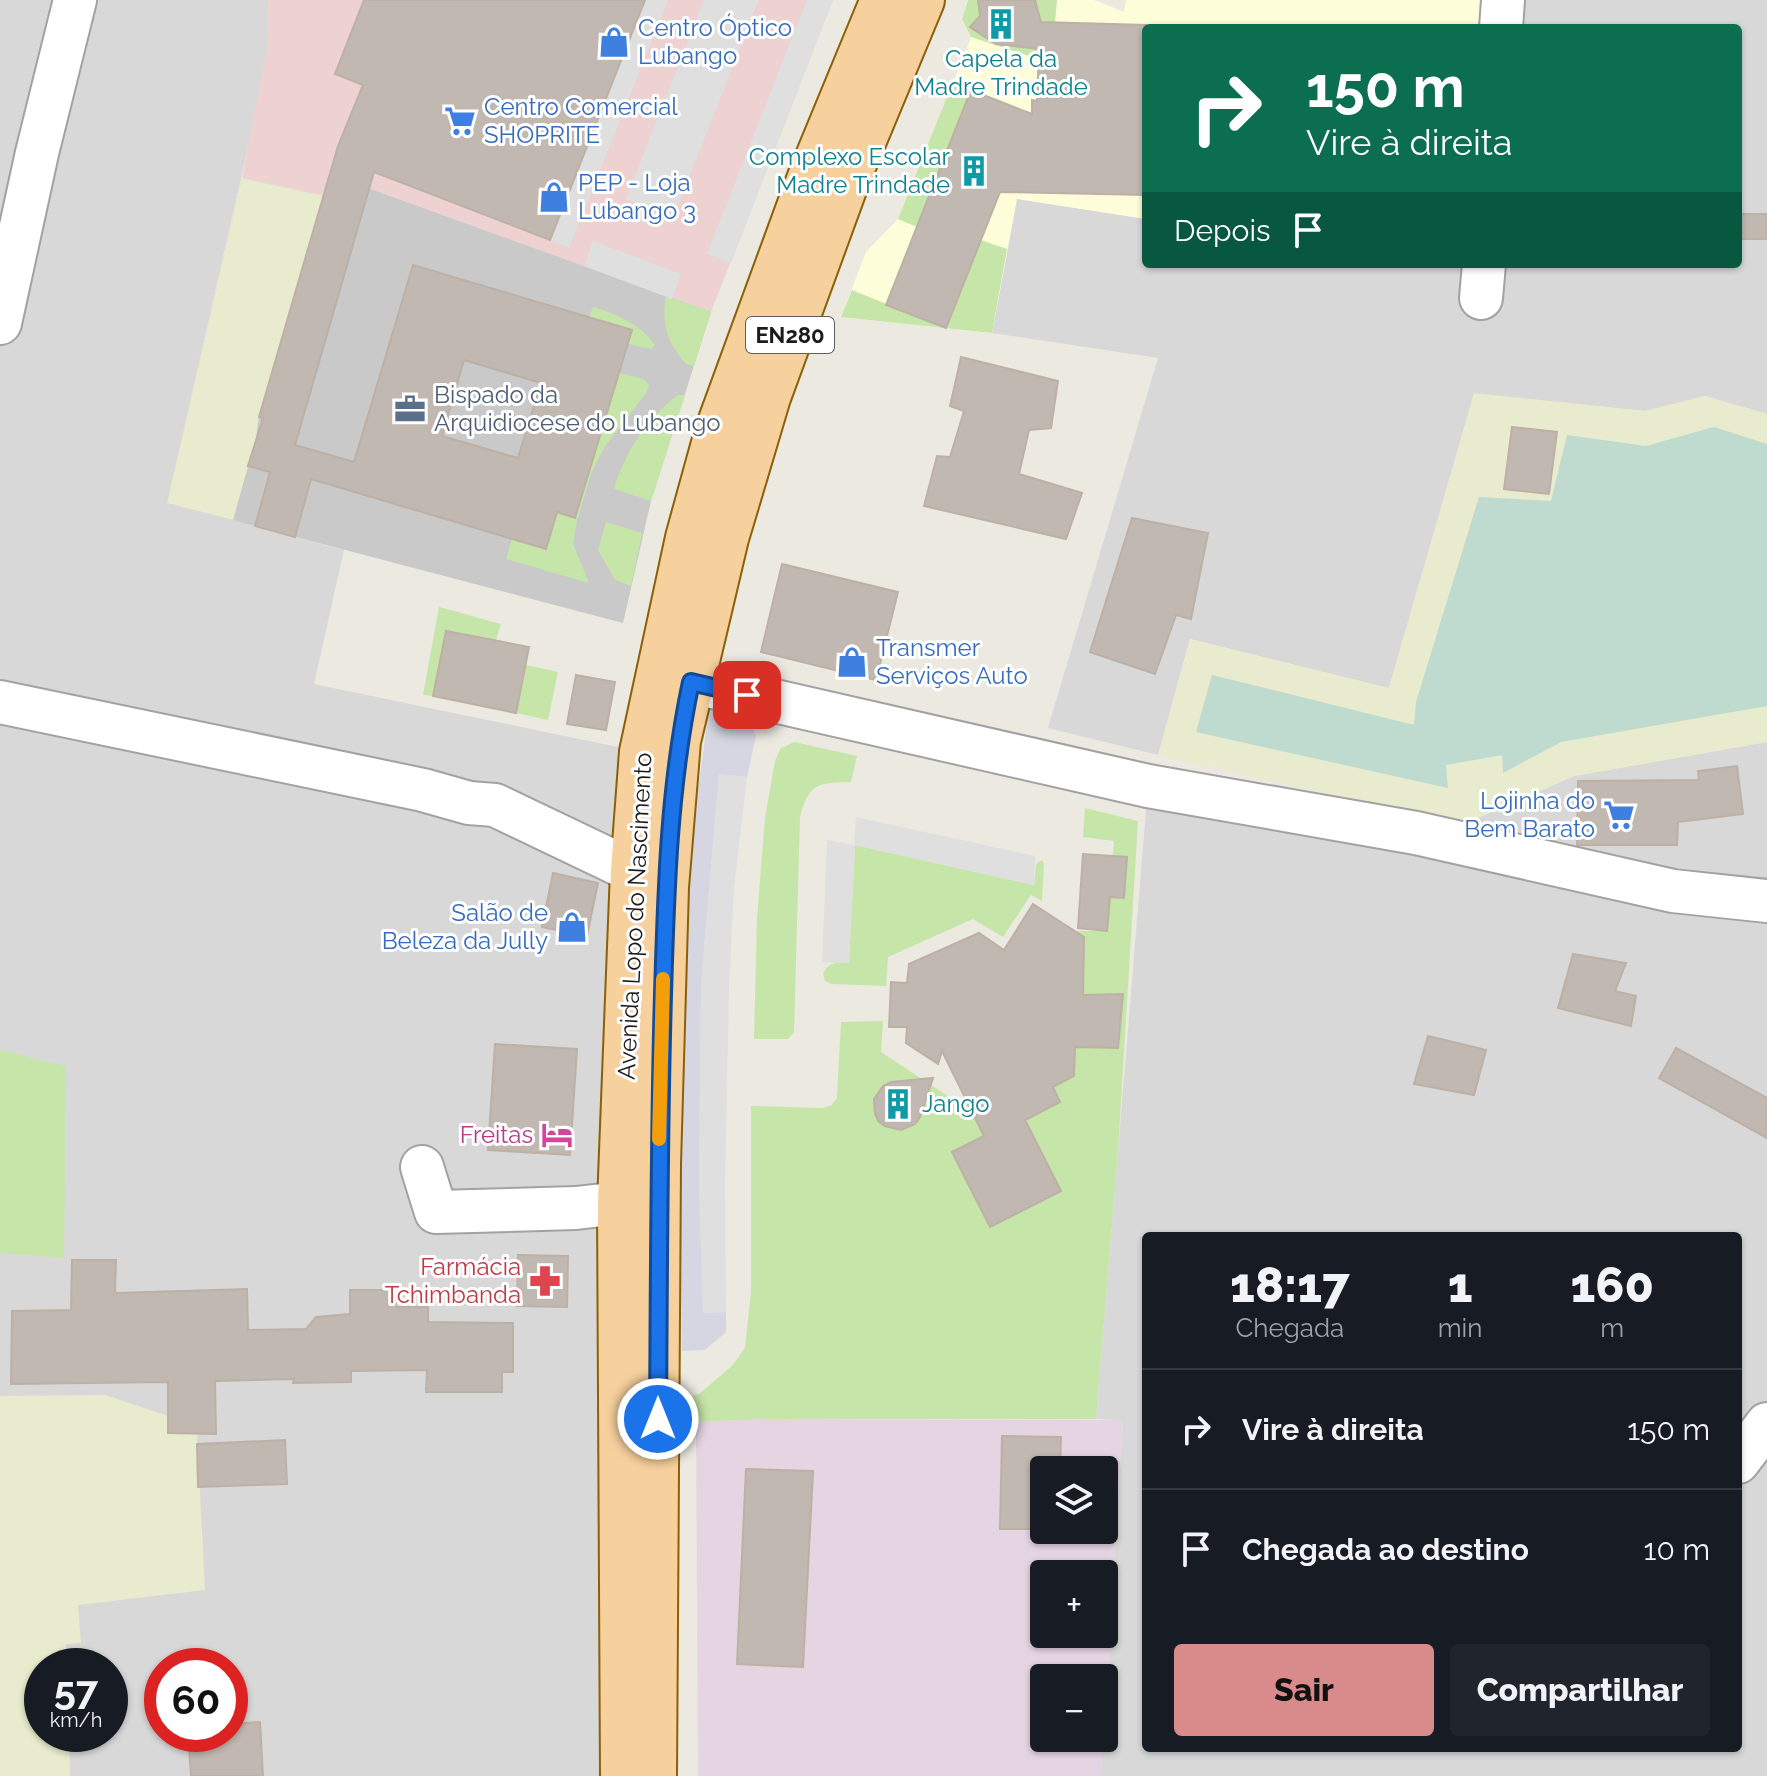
<!DOCTYPE html>
<html lang="pt">
<meta charset="utf-8">
<style>
body{margin:0;font-family:Raleway,sans-serif;background:#20242c;color:#f1f3f6;height:100vh;display:flex;flex-direction:column;font-size:30px;white-space:nowrap}
*{box-sizing:border-box;margin:0}
p{font-size:26px;color:#9ea1a6}
.icon{flex:none;width:44px;height:44px;fill:none;stroke:currentColor;stroke-width:2;stroke-linecap:round;stroke-linejoin:round}
.map{position:relative;flex:1;overflow:hidden}
.drawer{position:absolute;left:1142px;top:1232px;width:600px;height:520px;display:flex;flex-direction:column;background:#171b24;border-radius:8px;box-shadow:0 2px 6px #0004}
.drawer>*{flex:none}
.banner{position:absolute;left:1142px;top:24px;width:600px;height:244px;border-radius:8px;box-shadow:0 2px 6px #0004;background:#0b6e4f;color:#fff;overflow:hidden}
.tools{position:absolute;left:1030px;top:1456px;display:grid;gap:16px}
.tools a{display:grid;place-items:center;width:88px;height:88px;border-radius:8px;background:#171b24;box-shadow:0 2px 6px #0004;font-size:40px}
.speed{position:absolute;left:24px;top:1648px;display:flex;gap:16px;font-size:40px;font-weight:700;text-align:center}
.speed>*{display:grid;place-content:center;width:104px;height:104px;border-radius:50%;background:#171b24;box-shadow:0 2px 6px #0004;line-height:1}
.speed small{font-size:20px;font-weight:400}
.speed .limit{border:12px solid #d22;background:#fff;color:#111}
.pin{position:absolute;display:grid;place-items:center;width:68px;height:68px;color:#fff;margin:-34px;border-radius:16px;box-shadow:0 4px 12px #0006}
.me{position:absolute;width:88px;margin:-44px;rotate:0deg;stroke-linejoin:round;filter:drop-shadow(0 0 6px #0008)}
.turn{display:flex;align-items:center;gap:28px;height:168px;padding:0 32px;font-size:36px}
.turn .icon{width:104px;height:104px;stroke-width:2.5}
.turn b{display:block;font-size:56px;line-height:68px}
.then{display:flex;align-items:center;height:76px;padding:0 32px;background:#0003;gap:16px;font-size:30px}
.eta{display:flex;justify-content:space-evenly;align-items:center;height:136px;text-align:center}
.eta b{font-size:48px;font-weight:800;line-height:56px}
.action{display:flex;gap:16px;margin-top:auto;padding:16px 32px}
.action a{flex:1;height:92px;border-radius:8px;background:#d98b8c;color:#111;font-size:32px;font-weight:800;line-height:92px;text-align:center}
.action a+a{background:#20242c;color:#f1f3f6}
ul{padding:0;list-style:none}
li{display:flex;align-items:center;gap:24px;height:120px;padding:0 32px;border-top:2px solid #363941}
li div{flex:1}
li b{display:block;font-size:30px}
li em{font-style:normal}
.map>svg:first-child{display:block}
</style>
<div class="map">
<svg width="1767" height="1776" viewBox="0 0 1767 1776">
<rect width="100%" height="100%" fill="#ece9e1"/>
<!-- residential -->
<path fill="#d9d8d8" fill-rule="evenodd" d="M 0,0 L 268,0 L 269,37 L 256,112 L 167,503 L 344,550 L 314,684 L 642,752 L 621,1776 L 0,1776 ZM 42,1666 L 110,1666 L 110,1734 L 42,1734 ZM 162,1666 L 230,1666 L 230,1734 L 162,1734 Z
M 1489,0 L 1767,0 L 1767,414 L 1705,396 L 1645,411 L 1474,394 L 1389,688 L 1190,639 L 1158,755 L 1048,728 L 1158,358 L 992,333 L 1017,199 L 1146,219 L 1146,264 L 1738,264 L 1738,28 L 1486,28 Z
M 1767,742 L 1767,1776 L 1101,1776 L 1123,1420 L 1096,1419 L 1148,786 L 1462,825 L 1574,776 ZM 1146,1236 L 1738,1236 L 1738,1748 L 1146,1748 Z"/>
<!-- commercial -->
<path fill="#edd2d1" d="M 268,0 L 833,0 L 711,312 L 329,175 L 324,196 L 242,178 L 269,37 Z"/>
<!-- industrial -->
<path fill="#e5d4e2" fill-rule="evenodd" d="M 762,1419 L 1123,1420 L 1104,1734 L 1104,1678 L 1044,1678 L 1044,1738 L 1104,1738 L 1101,1776 L 698,1776 L 696,1422 ZM 1044,1470 L 1104,1470 L 1104,1530 L 1044,1530 ZM 1044,1574 L 1104,1574 L 1104,1634 L 1044,1634 Z"/>
<!-- education -->
<path fill="#fdfdda" d="M 968,0 L 1094,0 L 1124,12 L 1126,0 L 1489,0 L 1486,28 L 1146,28 L 1146,219 L 1017,199 L 992,333 L 841,317 L 866,252 L 898,219 L 971,38 L 962,19 Z"/>
<!-- religious -->
<path fill="#c9c9c9" d="M 329,174 L 711,312 L 651,501 L 623,623 L 167,503 L 242,178 L 323,196 Z"/>
<!-- farmland -->
<path fill="#e8ebcd" d="M 242,178 L 324,196 L 259,417 L 256,438 L 233,520 L 167,503 Z
M 1474,393 L 1645,411 L 1705,396 L 1767,414 L 1767,742 L 1574,776 L 1462,825 L 1158,755 L 1190,639 L 1389,688 Z
M 105,1395 L 168,1416 L 197,1433 L 205,1590 L 78,1605 L 81,1643 L 66,1644 L 67,1666 L 42,1666 L 42,1734 L 69,1734 L 70,1776 L 0,1776 L 0,1396 Z"/>
<!-- grass -->
<path fill="#c6e5a9" d="M 968,0 L 981,0 L 980,16 L 970,27 L 996,44 L 1027,48 L 1035,0 L 1057,0 L 1055,23 L 1039,40 L 1038,59 L 971,37 L 962,19 Z
M 953,82 L 971,90 L 917,227 L 898,219 Z
M 981,240 L 1007,249 L 992,333 L 841,317 L 852,290 L 946,328 Z
M 666,296 L 711,312 L 694,366 L 686,364 C 667,342 661,325 666,296 Z
M 593,307 C 616,314 641,324 655,345 L 652,349 L 628,344 L 632,330 L 589,317 Z
M 619,373 L 644,379 L 649,385 L 647,392 L 606,445 L 592,471 L 577,520 L 573,544 L 589,583 L 506,559 L 512,538 L 546,548 L 557,512 L 576,517 Z
M 678,395 L 685,395 L 651,501 L 614,489 C 625,452 646,419 678,395 Z
M 606,522 L 642,533 L 631,586 L 615,580 L 598,550 Z
M 439,607 L 501,624 L 496,640 L 446,631 L 433,696 L 423,695 Z
M 526,665 L 558,672 L 548,720 L 516,713 Z
M 794,742 L 857,756 L 851,782 C 819,783 809,782 800,817 L 794,1032 L 788,1039 L 754,1039 L 757,918 L 765,818 L 775,761 L 780,749 Z
M 1085,808 L 1138,821 L 1118,1151 L 1096,1419 L 762,1419 L 696,1422 L 673,1416 L 673,1400 L 699,1394 L 732,1366 L 745,1348 L 751,1292 L 751,1106 L 822,1108 L 832,1105 L 837,1098 L 841,1022 L 883,1021 L 881,1052 L 963,1106 L 968,1103 L 984,1136 L 952,1153 L 990,1227 L 1061,1191 L 1025,1120 L 1060,1102 L 1053,1087 L 1074,1076 L 1076,1027 L 1118,1048 L 1123,995 L 1083,995 L 1084,956 L 1066,944 L 1075,931 L 1107,931 L 1086,910 L 1127,857 L 1113,856 L 1114,841 L 1083,837 Z
M 855,845 L 1034,885 L 1036,864 L 1042,860 L 1044,863 L 1042,901 L 1031,895 L 1003,937 L 973,919 L 888,957 L 886,986 L 832,984 L 825,981 L 823,973 C 831,961 836,963 849,962 Z
M 0,1050 L 66,1066 L 64,1258 L 0,1253 Z"/>
<!-- wetland -->
<path fill="#bfdace" d="M 1714,427 L 1767,444 L 1767,706 L 1561,742 L 1503,773 L 1502,755 L 1446,765 L 1448,788 L 1196,732 L 1212,675 L 1414,725 L 1416,702 L 1479,497 L 1551,501 L 1567,435 L 1646,446 Z"/>
<!-- parking -->
<path fill="#dfdfdf" d="M 645,0 L 668,0 L 569,248 L 550,240 Z
M 704,0 L 759,0 L 673,218 L 626,199 Z
M 807,0 L 833,0 L 731,263 L 707,254 Z
M 593,241 L 681,274 L 672,299 L 584,266 Z
M 719,774 L 747,777 L 734,888 L 729,986 L 725,1185 L 726,1312 L 703,1313 L 699,1187 L 701,983 Z
M 856,817 L 1035,856 L 1034,885 L 855,845 L 849,963 L 822,962 L 827,840 L 854,845 Z"/>
<!-- plaza -->
<path fill="#d6d6e2" d="M 709,709 L 736,714 L 749,720 L 756,736 L 747,777 L 719,774 L 701,983 L 699,1187 L 703,1313 L 726,1312 L 726,1332 L 705,1350 L 682,1351 L 679,1119 L 680,992 L 696,805 Z"/>
<!-- building -->
<path fill="#c1b8b1" stroke="#bdb0a5" stroke-width="2" fill-rule="evenodd" d="M 364,0 L 645,0 L 550,240 L 374,172 L 295,445 L 354,462 L 413,265 L 632,330 L 575,518 L 557,512 L 546,549 L 311,479 L 295,537 L 255,526 L 270,472 L 248,466 L 263,418 L 259,417 L 338,146 L 363,85 L 335,74 ZM 464,360 L 541,383 L 518,458 L 442,436 Z
M 978,0 L 1035,0 L 1041,22 L 1146,25 L 1146,195 L 1000,192 L 946,328 L 886,305 L 971,90 L 1032,114 L 1032,100 L 1037,101 L 1039,49 L 996,44 L 970,27 L 980,16 Z
M 1738,214 L 1767,214 L 1767,239 L 1739,239 Z
M 961,357 L 1058,381 L 1051,428 L 1029,430 L 1019,474 L 1082,493 L 1066,539 L 924,506 L 937,456 L 950,457 L 964,411 L 950,406 Z
M 1512,427 L 1557,432 L 1549,494 L 1504,489 Z
M 1132,518 L 1208,533 L 1191,619 L 1176,615 L 1155,674 L 1090,652 Z
M 782,564 L 898,592 L 876,680 L 761,652 Z
M 446,631 L 529,647 L 516,713 L 433,696 Z
M 576,675 L 615,682 L 606,730 L 567,724 Z
M 1737,766 L 1743,814 L 1678,822 L 1677,845 L 1577,845 L 1578,781 L 1699,780 L 1698,771 Z
M 1083,854 L 1127,857 L 1124,898 L 1110,897 L 1107,931 L 1078,928 Z
M 553,873 L 598,883 L 587,936 L 542,927 Z
M 1033,904 L 1084,937 L 1083,995 L 1123,994 L 1118,1048 L 1075,1047 L 1074,1076 L 1053,1087 L 1060,1102 L 1025,1120 L 1061,1191 L 990,1227 L 952,1152 L 984,1136 L 942,1051 L 938,1064 L 906,1043 L 907,1027 L 889,1027 L 891,982 L 907,983 L 909,964 L 979,933 L 1004,950 Z
M 1573,954 L 1626,963 L 1615,991 L 1636,996 L 1631,1026 L 1558,1008 Z
M 1428,1036 L 1486,1050 L 1474,1095 L 1414,1084 Z
M 495,1044 L 577,1049 L 570,1155 L 488,1150 Z
M 1676,1048 L 1767,1098 L 1767,1138 L 1659,1078 Z
M 933,1078 L 920,1117 L 915,1124 L 901,1130 L 885,1126 L 879,1122 L 875,1114 L 874,1099 L 883,1086 L 891,1082 Z
M 518,1255 L 568,1256 L 567,1307 L 517,1306 Z
M 72,1260 L 116,1260 L 115,1293 L 247,1289 L 248,1330 L 306,1329 L 316,1317 L 350,1314 L 350,1290 L 395,1290 L 396,1307 L 428,1307 L 428,1322 L 513,1323 L 513,1372 L 502,1372 L 502,1392 L 426,1392 L 427,1370 L 351,1371 L 351,1382 L 293,1383 L 294,1379 L 215,1381 L 216,1434 L 168,1433 L 168,1382 L 11,1384 L 12,1311 L 71,1310 Z
M 1002,1436 L 1061,1437 L 1060,1470 L 1044,1470 L 1044,1529 L 1000,1529 Z
M 285,1440 L 287,1484 L 198,1487 L 197,1444 Z
M 746,1469 L 813,1471 L 803,1667 L 737,1664 Z
M 260,1722 L 263,1776 L 191,1776 L 188,1734 L 230,1734 L 230,1724 Z"/>
<g fill="none" stroke-linecap="round" stroke-linejoin="round">
<defs>
<path id="minor" d="M 1501,28 L 1503,0
M 1481,298 L 1484,264
M 0,323 L 37,153 L 75,0
M 691,682 L 1148,786 L 1416,833 L 1673,891 L 1767,901
M 0,702 L 423,790 L 469,803 L 495,805 L 633,871
M 422,1167 L 436,1212 L 576,1208 L 620,1203
M 1738,1462 L 1767,1424"/>
<path id="major" d="M 623,1776 L 620,1203 L 633,871 L 642,752 L 688,538 L 718,429 L 812,172 L 883,0
M 654,1776 L 658,1164 L 666,887 L 678,741 L 726,538 L 768,397 L 848,178 L 922,0"/>
</defs>
<!-- minor casing -->
<use href="#minor" stroke="#a2a2a2" stroke-width="46"/>
<!-- major casing -->
<use href="#major" stroke="#8b6008" stroke-width="48"/>
<!-- minor -->
<use href="#minor" stroke="#fff" stroke-width="42"/>
<!-- major -->
<use href="#major" stroke="#f6d09d" stroke-width="44"/>
</g>
<g fill="none" stroke-linecap="round" stroke-linejoin="round">
<defs>
<path id="route" d="M 658,1419 C 659,1277 659,1136 663,995 C 666,889 669,785 691,682 L 747,695"/>
</defs>
<!-- route casing -->
<use href="#route" stroke="#114b97" stroke-width="20"/>
<!-- route -->
<use href="#route" stroke="#1a73e8" stroke-width="14"/>
<!-- slow -->
<path stroke="#f59e0b" stroke-width="14" d="M 659,1139 L 663,979"/>
</g>
<!-- icons -->
<defs>
<symbol id="building-bare" viewBox="-9 -9 18 18"><path d="M-4-6H4V6H1V3H-1V6H-4ZM-2.5-4.3h1.7v1.8h-1.7ZM.8-4.3h1.7v1.8H.8ZM-2.5-1h1.7V.8h-1.7ZM.8-1h1.7V.8H.8Z" fill="#0f9aa8" stroke="#fff" stroke-width="2.5" paint-order="stroke"/></symbol>
<symbol id="shop-bare" viewBox="-9 -9 18 18"><path d="M-5-2.5h2.3a2.7 3.5 0 0 1 5.4 0H5L5.5 6h-11ZM-1.5-2.5h3a1.5 2.3 0 0 0-3 0Z" fill="#3f7fe0" stroke="#fff" stroke-width="2.5" paint-order="stroke"/></symbol>
<symbol id="supermarket-bare" viewBox="-9 -9 18 18"><path d="M-6-5.5h2.5l.6 2H6L4.5 2H-2.5L-4.4-4H-6ZM-1.5 3.2a1.3 1.3 0 1 0 .1 0ZM3 3.2a1.3 1.3 0 1 0 .1 0Z" fill="#3f7fe0" stroke="#fff" stroke-width="2.5" paint-order="stroke"/></symbol>
<symbol id="office-bare" viewBox="-9 -9 18 18"><path d="M-6-3h4V-5.5h4V-3h4V5H-6ZM-1-4.5V-3h2v-1.5ZM-6 0V1H6V0Z" fill="#5c6f8a" stroke="#fff" stroke-width="2.5" paint-order="stroke"/></symbol>
<symbol id="hotel-bare" viewBox="-9 -9 18 18"><path d="M-6-4.5h1.5V1H6V5H4.5V3h-9V5H-6ZM-4 0a1.8 1.8 0 1 1 3.6 0ZM.5 0V-2.5h3Q6-2.5 6 0Z" fill="#d1479c" stroke="#fff" stroke-width="2.5" paint-order="stroke"/></symbol>
<symbol id="pharmacy-bare" viewBox="-9 -9 18 18"><path d="M-2-6h4v4h4v4h-4v4h-4v-4h-4v-4h4Z" fill="#e0444e" stroke="#fff" stroke-width="2.5" paint-order="stroke"/></symbol>
</defs>
<g fill-rule="evenodd">
<use href="#building-bare" x="979" y="2" width="44" height="44"/>
<use href="#shop-bare" x="592" y="20" width="44" height="44"/>
<use href="#supermarket-bare" x="438" y="99" width="44" height="44"/>
<use href="#building-bare" x="952" y="149" width="44" height="44"/>
<use href="#shop-bare" x="532" y="175" width="44" height="44"/>
<use href="#office-bare" x="388" y="387" width="44" height="44"/>
<use href="#shop-bare" x="830" y="640" width="44" height="44"/>
<use href="#supermarket-bare" x="1597" y="793" width="44" height="44"/>
<use href="#shop-bare" x="550" y="905" width="44" height="44"/>
<use href="#building-bare" x="876" y="1082" width="44" height="44"/>
<use href="#hotel-bare" x="535" y="1113" width="44" height="44"/>
<use href="#pharmacy-bare" x="523" y="1259" width="44" height="44"/>
</g>
<g text-anchor="middle" stroke-width="6" stroke-linejoin="round" paint-order="stroke">
<!-- shield labels -->
<rect fill="#fff" stroke="#5f5f5f" stroke-width="2" x="746" y="317" width="88" height="36" rx="6"/>
<g font-size="22" font-weight="bold" fill="#1b1b1b">
<text x="790" y="343">EN280</text>
</g>
<!-- shop labels -->
<g font-size="24" fill="#366cbe" stroke="#fff" text-anchor="start">
<text x="638" y="36">Centro Óptico<tspan x="638" dy="28">Lubango</tspan></text>
<text x="484" y="115">Centro Comercial<tspan x="484" dy="28">SHOPRITE</tspan></text>
<text x="578" y="191">PEP - Loja<tspan x="578" dy="28">Lubango 3</tspan></text>
<text x="876" y="656">Transmer<tspan x="876" dy="28">Serviços Auto</tspan></text>
<text x="1595" y="809" text-anchor="end">Lojinha do<tspan x="1595" dy="28">Bem Barato</tspan></text>
<text x="548" y="921" text-anchor="end">Salão de<tspan x="548" dy="28">Beleza da Jully</tspan></text>
</g>
<!-- culture labels -->
<g font-size="24" fill="#0d838f" stroke="#fff">
<text x="1001" y="67">Capela da<tspan x="1001" dy="28">Madre Trindade</tspan></text>
<text x="950" y="165" text-anchor="end">Complexo Escolar<tspan x="950" dy="28">Madre Trindade</tspan></text>
<text x="922" y="1112" text-anchor="start">Jango</text>
</g>
<!-- service labels -->
<g font-size="24" fill="#4e5e75" stroke="#fff" text-anchor="start">
<text x="434" y="403">Bispado da<tspan x="434" dy="28">Arquidiocese do Lubango</tspan></text>
</g>
<!-- street labels -->
<g font-size="24" fill="#1b1b1b" stroke="#fff">
<text transform="translate(635 916) rotate(-87)" y="8">Avenida Lopo do Nascimento</text>
</g>
<!-- hotel labels -->
<g font-size="24" fill="#b23c85" stroke="#fff" text-anchor="end">
<text x="533" y="1143">Freitas</text>
</g>
<!-- health labels -->
<g font-size="24" fill="#be3a42" stroke="#fff" text-anchor="end">
<text x="521" y="1275">Farmácia<tspan x="521" dy="28">Tchimbanda</tspan></text>
</g>
</g>
</svg>
<div class="tools">
<a><svg class="icon" aria-label="layers" viewBox="0 0 24 24"><path d="M12 4l9 5-9 5-9-5zM3 14l9 5 9-5"/></svg></a>
<a>+</a>
<a>−</a>
</div>
<div class="speed"><div>57<small>km/h</small></div><div class="limit">60</div></div>
<div class="pin" style="left:747px;top:695px;background:#d93025"><svg class="icon" aria-label="arrive" viewBox="0 0 24 24"><path d="M6 21V4h12l-3 4 3 4H6"/></svg></div>
<svg class="me" style="left:658px;top:1419px" viewBox="-20 -20 40 40"><circle r="17" fill="#1a73e8" stroke="#fff" stroke-width="3"/><path d="M0-11L8 9 0 5-8 9z" fill="#fff"/></svg>
<div class="banner">
<div class="turn"><svg class="icon" aria-label="right" viewBox="0 0 24 24"><path d="M7 20v-9h11M14 6l5 5-5 5"/></svg><div><b>150 m</b>Vire à direita</div></div>
<div class="then">Depois<svg class="icon" aria-label="arrive" viewBox="0 0 24 24"><path d="M6 21V4h12l-3 4 3 4H6"/></svg></div>
</div>
<section class="drawer">
<div class="eta">
<div><b>18:17</b><p>Chegada</p></div>
<div><b>1</b><p>min</p></div>
<div><b>160</b><p>m</p></div>
</div>
<ul>
<li><svg class="icon" aria-label="right" viewBox="0 0 24 24"><path d="M7 20v-9h11M14 6l5 5-5 5"/></svg><div><b>Vire à direita</b></div><em>150 m</em></li>
<li><svg class="icon" aria-label="arrive" viewBox="0 0 24 24"><path d="M6 21V4h12l-3 4 3 4H6"/></svg><div><b>Chegada ao destino</b></div><em>10 m</em></li>
</ul>
<div class="action"><a>Sair</a><a>Compartilhar</a></div>
</section>
</div>
